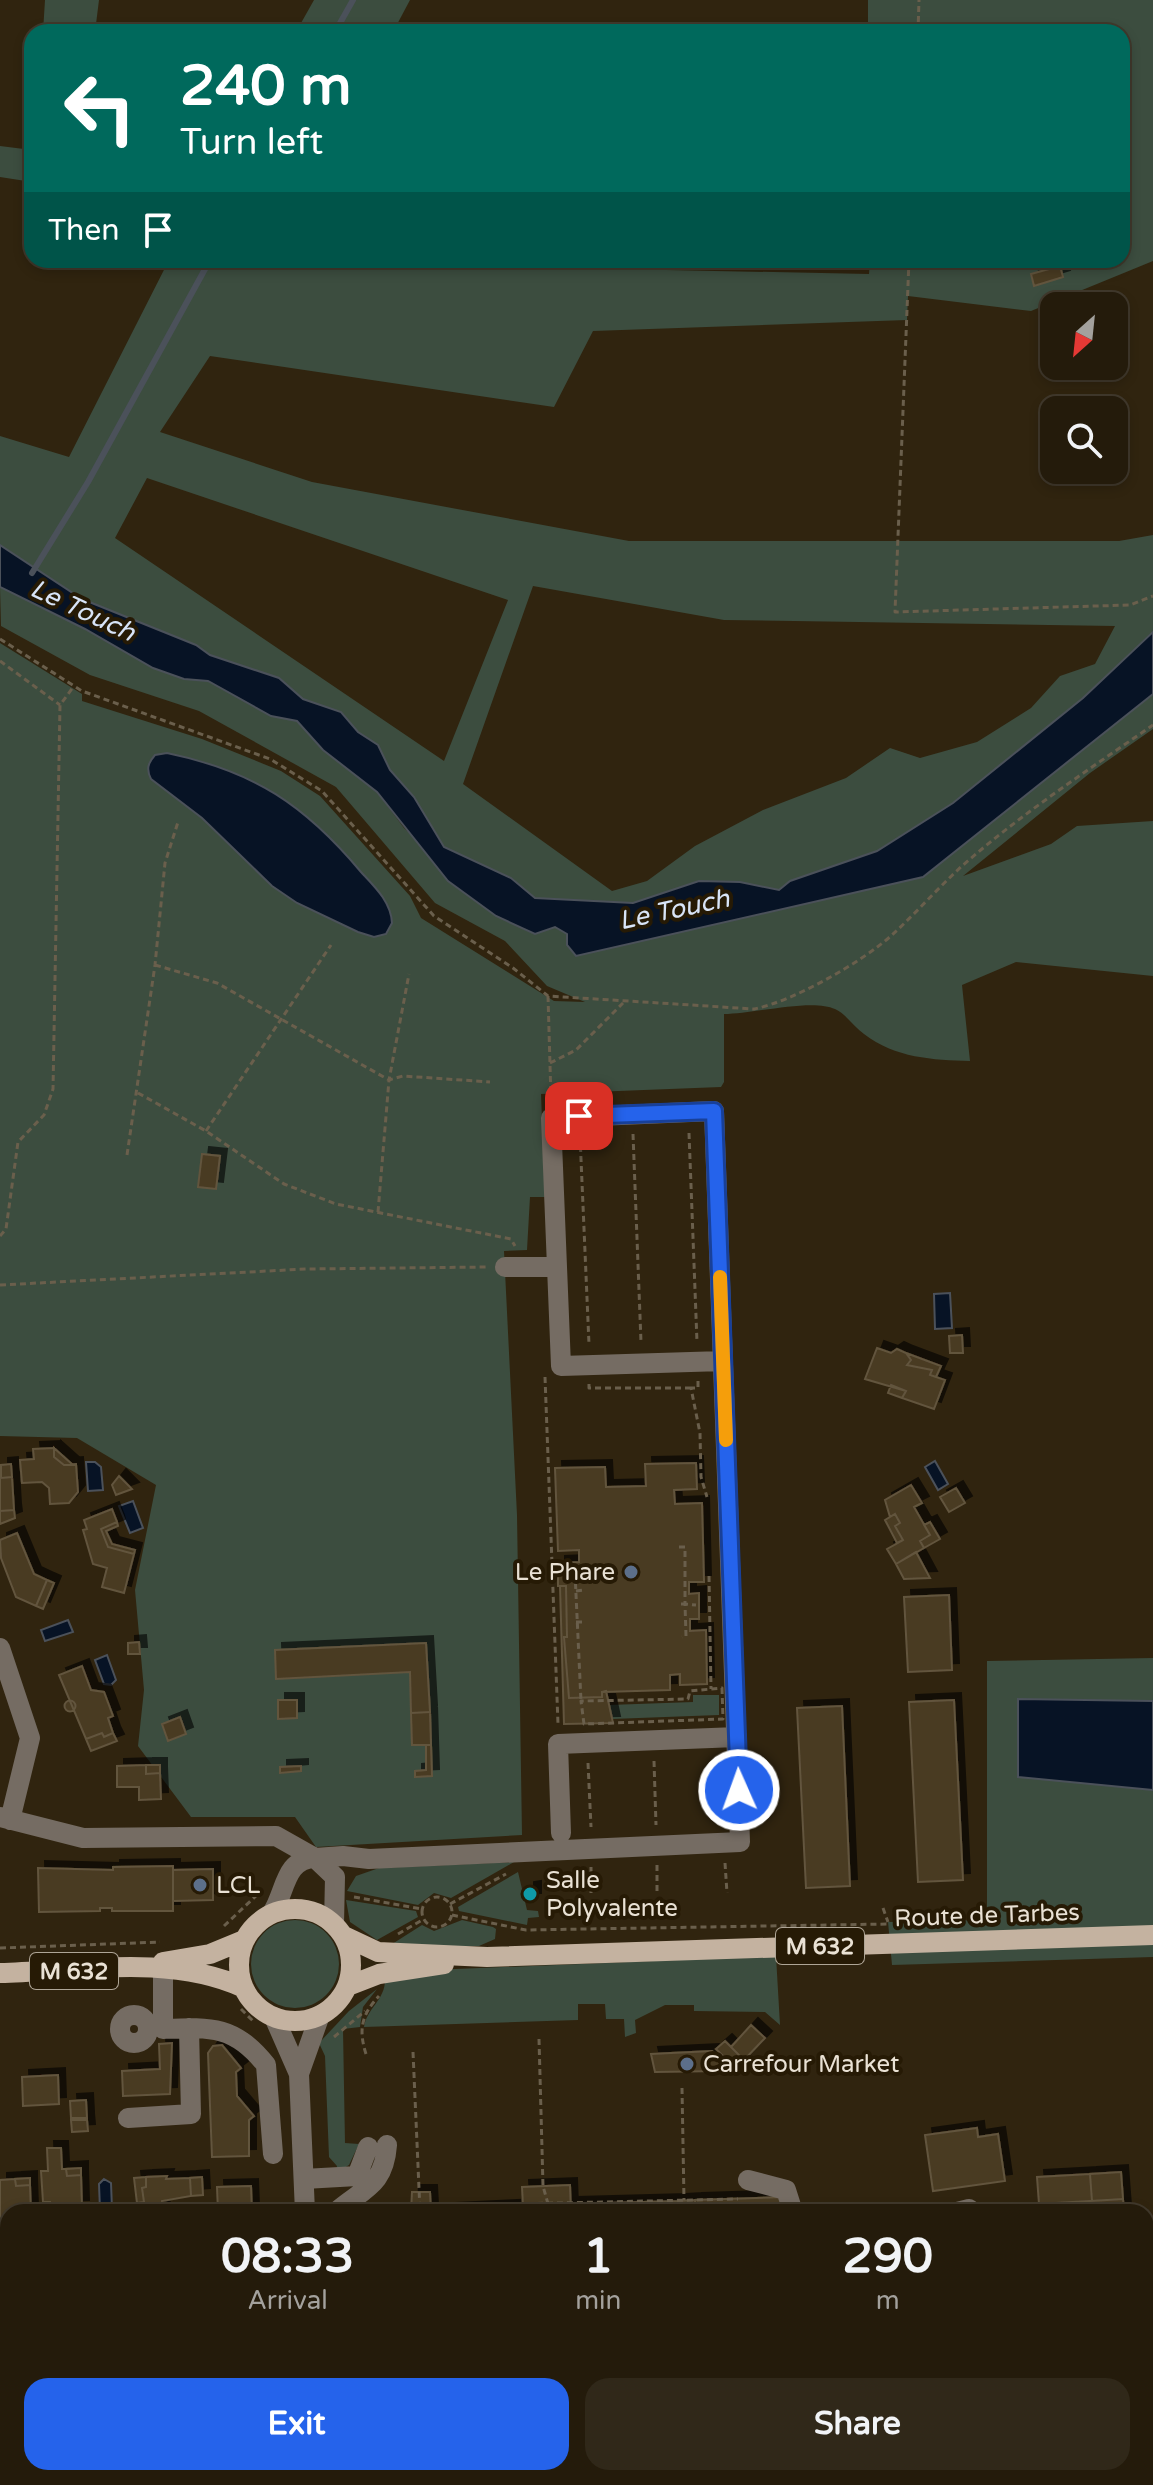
<!DOCTYPE html>
<style>
body{margin:0;font-family:"Varela Round",sans-serif;background:#302819;color:#f1f3f6;height:100vh;display:flex;flex-direction:column;font-size:30px;white-space:nowrap}
*{box-sizing:border-box;margin:0}
p{font-size:26px;color:#a3a19d}
.icon{flex:none;width:44px;height:44px;fill:none;stroke:currentColor;stroke-width:2;stroke-linecap:round;stroke-linejoin:round}
.map{position:relative;flex:1;overflow:hidden}
.side{position:absolute;left:0px;top:2204px;width:1154px;height:282px;display:flex;flex-direction:column;background:#241b0b;border-radius:24px 24px 0 0;box-shadow:0 4px 12px #0003,0 0 0 2px #41392c}
.side>*{flex:none}
.hud{position:absolute;left:24px;top:24px;width:1106px;height:244px;border-radius:24px;box-shadow:0 4px 12px #0003,0 0 0 2px #41392c;background:#00695c;color:#fff;overflow:hidden}
.needle{width:52px;rotate:207deg}
.tools{position:absolute;left:1040px;top:292px;display:grid;gap:16px}
.tools a{display:grid;place-items:center;width:88px;height:88px;border-radius:16px;background:#241b0b;box-shadow:0 4px 12px #0003,0 0 0 2px #41392c;font-size:40px}
.pin{position:absolute;display:grid;place-items:center;width:68px;height:68px;color:#fff;margin:-34px;border-radius:16px;box-shadow:0 4px 12px #0006}
.me{position:absolute;width:88px;margin:-44px;rotate:358deg;stroke-linejoin:round;filter:drop-shadow(0 0 6px #0008)}
.turn{display:flex;align-items:center;gap:28px;height:168px;padding:0 24px;font-size:36px}
.turn .icon{width:104px;height:104px;stroke-width:2.5}
.turn b{display:block;font-size:56px;line-height:68px}
.then{display:flex;align-items:center;height:76px;padding:0 24px;background:#0003;gap:16px;font-size:30px}
.eta{display:flex;justify-content:space-evenly;align-items:center;height:136px;text-align:center}
.eta b{font-size:48px;font-weight:700;line-height:56px}
.cta{display:flex;gap:16px;margin-top:auto;padding:16px 24px}
.cta a{flex:1;height:92px;border-radius:24px;background:#2563eb;color:#fff;font-size:32px;font-weight:700;line-height:92px;text-align:center}
.cta a+a{background:#302819;color:#f1f3f6}
.map>svg:first-child{display:block}
</style>
<div class="map">
<svg width="1153" height="2485" viewBox="0 0 1153 2485">
<defs>
<filter id="shadow"><feDropShadow dx="7" dy="-7" stdDeviation="0" flood-color="#0009"/></filter>
</defs>
<rect width="100%" height="100%" fill="#30240f"/>
<!-- green -->
<path fill="#3c4d3f" fill-rule="evenodd" d="M 45,0 L 99,0 L 95,32 L 43,32 Z
M 314,0 L 410,0 L 393,32 L 296,32 Z
M 868,0 L 1153,0 L 1153,261 L 1031,311 L 908,296 L 907,320 L 593,331 L 554,407 L 210,356 L 160,432 L 312,482 L 629,541 L 1119,541 L 1153,535 L 1153,632 L 1083,698 L 953,803 L 877,851 L 790,881 L 779,890 L 740,882 L 699,881 L 633,903 L 535,898 L 511,878 L 444,847 L 414,797 L 390,770 L 378,745 L 358,732 L 341,712 L 303,699 L 279,678 L 210,655 L 196,645 L 82,599 L 0,545 L 0,436 L 69,457 L 169,260 L 869,274 L 870,260 L 1122,260 L 1122,32 L 868,32 ZM 147,478 L 508,600 L 444,761 L 115,538 ZM 533,586 L 724,620 L 1115,626 L 1095,664 L 1060,676 L 1031,708 L 977,742 L 920,758 L 890,748 L 846,778 L 763,810 L 695,846 L 647,881 L 612,891 L 463,784 Z
M 0,146 L 32,150 L 32,182 L 0,177 Z
M 0,587 L 184,679 L 208,681 L 271,716 L 297,721 L 323,750 L 377,792 L 404,828 L 496,916 L 534,934 L 555,927 L 568,934 L 567,945 L 923,877 L 1153,694 L 1153,729 L 1090,773 L 963,876 L 1051,844 L 1077,826 L 1153,821 L 1153,976 L 1016,962 L 962,985 L 970,1061 C 933,1060 895,1058 864,1034 C 854,1027 846,1014 835,1009 C 812,998 753,1014 724,1014 L 724,1082 L 721,1087 L 541,1094 L 545,1197 L 530,1197 L 527,1250 L 504,1251 L 517,1515 L 522,1835 L 316,1847 L 295,1817 L 191,1817 L 138,1746 L 144,1690 L 135,1590 L 156,1485 L 77,1438 L 0,1436 L 0,643 L 82,694 L 82,701 L 202,739 L 281,771 L 320,796 L 410,896 L 421,918 L 554,1001 L 585,1002 L 547,986 L 505,941 L 435,903 L 336,787 L 199,711 L 90,675 L 1,626 Z
M 1153,1658 L 1153,1957 L 892,1965 L 888,1922 L 987,1920 L 987,1661 Z
M 693,1695 L 719,1695 L 719,1715 L 612,1719 L 609,1705 L 693,1702 Z
M 514,1862 L 451,1898 L 434,1893 L 418,1905 L 347,1891 L 356,1876 L 379,1868 Z
M 518,1872 L 527,1910 L 538,1911 L 539,1917 L 528,1918 L 527,1925 L 459,1911 L 458,1907 Z
M 346,1900 L 416,1911 L 418,1917 L 377,1940 L 350,1922 Z
M 462,1920 L 493,1927 L 496,1929 L 495,1939 L 479,1946 L 389,1946 L 422,1925 L 434,1931 Z
M251 1964a44 44 0 1 1 88 0a44 44 0 1 1-88 0Z
M 776,1956 L 780,2025 L 765,2012 L 694,2011 L 694,2005 L 665,2005 L 635,2020 L 636,2033 L 625,2037 L 624,2019 L 606,2019 L 605,2004 L 578,2004 L 578,2020 L 364,2027 C 367,2008 385,2000 385,1980 L 431,1970 Z
M 377,1989 L 363,2007 L 360,2027 L 343,2029 L 345,2143 L 359,2144 L 349,2165 L 336,2173 L 337,2166 L 329,2157 L 325,2056 L 319,2043 L 349,2011 Z
M 176,2478 L 213,2478 L 213,2485 L 176,2485 Z"/>
<!-- water -->
<path fill="#071325" stroke="#4b515a" stroke-width="2" d="M 0,545 L 82,599 L 196,645 L 210,655 L 279,678 L 303,699 L 341,712 L 358,732 L 378,745 L 390,770 L 414,797 L 444,847 L 511,878 L 535,898 L 633,903 L 699,881 L 740,882 L 779,890 L 790,881 L 877,851 L 953,803 L 1083,698 L 1153,632 L 1153,694 L 923,877 L 576,956 L 567,945 L 567,934 L 555,927 L 535,934 L 496,916 L 448,881 L 377,792 L 323,750 L 297,721 L 271,716 L 208,681 L 184,679 L 153,668 L 85,629 L 0,587 Z
M 167,753 C 254,771 305,805 361,872 C 375,887 391,902 392,923 L 386,934 L 374,937 L 358,932 L 297,903 L 272,886 L 202,818 L 151,779 C 146,769 148,763 155,755 Z
M 950,1293 L 952,1328 L 935,1329 L 934,1294 Z
M 935,1461 L 948,1484 L 938,1490 L 925,1467 Z
M 86,1462 L 95,1462 L 101,1467 L 103,1490 L 88,1491 Z
M 133,1501 L 143,1528 L 130,1533 L 119,1506 Z
M 68,1620 L 73,1632 L 45,1641 L 41,1630 Z
M 107,1655 L 116,1680 L 111,1685 L 104,1684 L 95,1660 Z
M 1018,1699 L 1153,1701 L 1153,1790 L 1018,1777 Z
M 104,2179 L 111,2183 L 112,2209 L 100,2210 L 99,2184 Z"/>
<g fill="none" stroke-linecap="round" stroke-linejoin="round">
<!-- stream -->
<path stroke="#4b515a" stroke-width="6" d="M 335,32 L 353,0
M 32,573 L 88,482 L 210,260"/>
</g>
<!-- building -->
<path fill="#493b23" stroke="#62543e" stroke-width="2" filter="url(#shadow)" d="M 1060,266 L 1063,277 L 1034,286 L 1031,274 Z
M 202,1154 L 220,1156 L 216,1189 L 198,1187 Z
M 962,1335 L 963,1353 L 950,1353 L 949,1336 Z
M 877,1348 L 891,1353 L 897,1349 L 906,1353 L 911,1360 L 907,1365 L 932,1370 L 930,1375 L 945,1380 L 934,1409 L 902,1398 L 906,1391 L 865,1379 Z
M 906,1353 L 941,1366 L 936,1377 L 930,1375 L 932,1370 L 907,1365 L 911,1360 Z
M 891,1385 L 906,1391 L 902,1398 L 888,1393 Z
M 54,1448 L 54,1457 L 64,1465 L 76,1464 L 78,1492 L 69,1503 L 50,1504 L 49,1488 L 42,1482 L 22,1483 L 20,1460 L 34,1459 L 33,1449 Z
M 54,1448 L 73,1465 L 64,1465 L 54,1457 Z
M 696,1463 L 697,1489 L 674,1490 L 675,1504 L 702,1503 L 704,1582 L 689,1582 L 689,1594 L 699,1593 L 699,1619 L 690,1619 L 690,1631 L 706,1630 L 707,1684 L 680,1685 L 680,1674 L 670,1675 L 670,1690 L 602,1692 L 602,1697 L 569,1698 L 564,1637 L 567,1637 L 566,1586 L 558,1586 L 558,1563 L 579,1562 L 579,1550 L 558,1551 L 555,1468 L 605,1467 L 606,1487 L 646,1486 L 645,1464 Z
M 11,1464 L 12,1477 L 1,1478 L 1,1465 Z
M 0,1472 L 1,1478 L 12,1477 L 14,1510 L 0,1511 Z
M 119,1476 L 132,1489 L 116,1495 L 112,1485 Z
M 911,1485 L 922,1503 L 914,1507 L 930,1535 L 920,1541 L 924,1548 L 896,1564 L 887,1549 L 903,1540 L 895,1526 L 900,1523 L 895,1514 L 890,1517 L 885,1500 Z
M 956,1488 L 965,1503 L 949,1512 L 940,1497 Z
M 112,1509 L 117,1522 L 101,1529 L 108,1547 L 134,1554 L 124,1593 L 102,1587 L 107,1568 L 93,1564 L 83,1530 L 87,1529 L 84,1520 Z
M 14,1510 L 15,1518 L 0,1524 L 0,1511 Z
M 895,1514 L 900,1523 L 895,1526 L 903,1540 L 897,1543 L 885,1520 Z
M 117,1522 L 118,1526 L 106,1531 L 112,1544 L 135,1550 L 134,1554 L 108,1547 L 101,1529 Z
M 930,1522 L 940,1539 L 924,1548 L 920,1541 L 930,1535 L 924,1525 Z
M 17,1533 L 34,1574 L 47,1580 L 36,1606 L 16,1597 L 1,1558 L 0,1540 Z
M 916,1552 L 930,1578 L 904,1579 L 896,1564 Z
M 47,1580 L 54,1583 L 43,1609 L 36,1606 Z
M 560,1586 L 566,1586 L 567,1637 L 564,1637 L 569,1698 L 602,1697 L 602,1692 L 606,1691 L 613,1723 L 564,1724 Z
M 949,1595 L 952,1670 L 908,1672 L 904,1597 Z
M 139,1642 L 140,1654 L 128,1654 L 128,1643 Z
M 426,1643 L 430,1712 L 411,1713 L 410,1672 L 276,1679 L 275,1650 Z
M 82,1666 L 91,1690 L 104,1692 L 113,1716 L 108,1718 L 113,1733 L 104,1737 L 102,1733 L 86,1739 L 59,1675 Z
M 278,1700 L 297,1700 L 297,1718 L 278,1719 Z
M 954,1700 L 963,1880 L 918,1882 L 909,1702 Z
M64.5 1706a5.5 5.5 0 1 1 11 0a5.5 5.5 0 1 1-11 0Z
M 842,1706 L 850,1886 L 806,1888 L 797,1708 Z
M 430,1712 L 431,1745 L 412,1745 L 411,1713 Z
M 180,1717 L 186,1734 L 168,1741 L 162,1724 Z
M 102,1733 L 104,1737 L 113,1733 L 117,1741 L 91,1751 L 86,1739 Z
M 426,1745 L 431,1745 L 432,1776 L 415,1777 L 415,1771 L 426,1770 Z
M 146,1765 L 146,1774 L 160,1773 L 161,1799 L 139,1800 L 139,1787 L 117,1787 L 117,1766 Z
M 146,1765 L 160,1765 L 160,1773 L 146,1774 Z
M 301,1766 L 301,1771 L 280,1773 L 280,1767 Z
M 173,1866 L 173,1911 L 112,1911 L 112,1908 L 100,1908 L 100,1911 L 39,1912 L 38,1868 L 113,1870 L 113,1867 Z
M 213,1869 L 213,1900 L 173,1901 L 173,1870 Z
M 534,1888 L 534,1900 L 527,1900 L 527,1889 Z
M 751,2025 L 765,2038 L 744,2060 L 731,2047 Z
M 725,2041 L 744,2060 L 736,2069 L 716,2049 Z
M 172,2043 L 170,2094 L 123,2096 L 122,2071 L 160,2069 L 159,2044 Z
M 222,2045 L 241,2068 L 236,2072 L 237,2096 L 254,2116 L 249,2120 L 249,2156 L 212,2157 L 208,2053 L 213,2046 Z
M 712,2051 L 719,2058 L 720,2071 L 655,2072 L 651,2054 Z
M 58,2075 L 59,2104 L 23,2106 L 22,2077 Z
M 86,2100 L 87,2118 L 71,2118 L 70,2101 Z
M 71,2120 L 87,2120 L 88,2131 L 72,2132 Z
M 977,2128 L 978,2137 L 998,2134 L 1005,2181 L 933,2191 L 925,2135 Z
M 47,2148 L 61,2148 L 62,2169 L 66,2169 L 67,2176 L 81,2175 L 82,2207 L 50,2208 L 50,2202 L 43,2202 L 41,2171 L 48,2171 Z
M 81,2168 L 81,2175 L 67,2176 L 66,2169 Z
M 1121,2172 L 1123,2199 L 1092,2201 L 1090,2174 Z
M 1090,2174 L 1092,2201 L 1039,2204 L 1037,2177 Z
M 167,2176 L 166,2179 L 190,2178 L 191,2196 L 162,2201 L 163,2212 L 139,2212 L 137,2203 L 144,2202 L 142,2188 L 146,2187 L 146,2177 Z
M 146,2177 L 146,2187 L 142,2188 L 144,2202 L 137,2203 L 134,2178 Z
M 202,2177 L 203,2195 L 191,2196 L 190,2178 Z
M 30,2178 L 30,2185 L 16,2186 L 15,2179 Z
M 15,2179 L 16,2186 L 30,2185 L 31,2212 L 8,2212 L 8,2218 L 0,2218 L 0,2180 Z
M 570,2185 L 571,2212 L 530,2212 L 529,2206 L 523,2206 L 522,2187 Z
M 251,2186 L 252,2212 L 218,2212 L 217,2187 Z
M 412,2192 L 430,2192 L 431,2211 L 411,2211 Z
M 784,2197 L 785,2212 L 696,2212 L 695,2200 Z
M 1123,2199 L 1124,2212 L 1039,2212 L 1039,2204 Z
M 695,2200 L 696,2212 L 679,2212 L 679,2201 Z
M 679,2201 L 679,2212 L 571,2212 L 570,2204 Z
M 529,2206 L 530,2212 L 375,2212 L 427,2211 Z
M 1152,2380 L 1153,2391 L 1146,2391 L 1146,2381 Z
M 0,2444 L 8,2444 L 8,2452 L 0,2452 Z
M 16,2478 L 35,2478 L 35,2485 L 16,2485 Z
M 122,2478 L 142,2478 L 142,2485 L 113,2485 L 113,2480 L 122,2481 Z
M 146,2478 L 165,2478 L 165,2485 L 146,2485 Z
M 232,2478 L 276,2478 L 276,2480 L 232,2482 Z
M 435,2478 L 521,2478 L 521,2485 L 435,2485 Z
M 1008,2478 L 1033,2478 L 1033,2483 L 1008,2484 Z
M 1033,2478 L 1057,2478 L 1057,2481 L 1033,2483 Z
M 1057,2478 L 1081,2478 L 1081,2480 L 1057,2481 Z
M 279,2480 L 279,2485 L 251,2485 L 251,2481 Z"/>
<g fill="none" stroke-linecap="round" stroke-linejoin="round">
<!-- path -->
<path stroke="#6a5f4c" stroke-width="3" stroke-dasharray="6 4" stroke-linecap="butt" d="M 918,32 L 919,0
M 909,260 L 895,612 L 1130,605 L 1153,596
M 0,639 L 82,691 L 270,759 L 322,791 L 434,916 L 513,968 L 548,996 L 754,1009 C 794,1001 862,962 892,935 C 916,913 938,888 962,866 C 1021,814 1088,770 1153,725
M 0,661 L 60,705
M 155,965 L 217,983 L 389,1080 L 403,1076 L 490,1082
M 548,996 L 551,1099
M 550,1063 L 576,1050 L 623,1003
M 138,1093 L 206,1131 L 284,1184 L 336,1204 L 511,1239 L 515,1246
M 206,1131 L 331,945
M 689,1133 L 697,1342
M 633,1134 L 641,1342
M 580,1136 L 589,1344
M 127,1155 L 155,965 L 165,863 L 178,822
M 378,1212 L 389,1080 L 409,974
M 0,1236 L 6,1229 L 18,1142 L 44,1115 L 53,1089 L 60,705 L 74,686
M 0,1285 L 306,1269 L 488,1267
M 545,1377 L 558,1724
M 698,1381 L 698,1388 L 691,1388 L 700,1433 L 701,1477 L 707,1497
M 589,1384 L 589,1388 L 691,1388
M 679,1547 L 685,1547 L 685,1604 L 696,1605
M 575,1573 L 581,1701
M 709,1576 L 711,1689
M 576,1591 L 584,1590
M 681,1604 L 685,1604 L 686,1636 L 682,1637
M 576,1622 L 586,1622
M 722,1688 L 723,1719 L 584,1724 L 581,1701 L 688,1699 L 690,1691 Z
M 654,1761 L 656,1825
M 588,1763 L 591,1827
M 725,1863 L 727,1893
M 657,1865 L 657,1895
M 591,1867 L 591,1897
M 354,1897 L 422,1909
M422 1912a15 15 0 1 1 30 0a15 15 0 1 1-30 0Z
M 450,1904 L 506,1874
M 883,1908 L 888,1922
M 452,1915 L 526,1930 L 889,1924
M 224,1926 L 259,1893
M 398,1934 L 424,1919
M 0,1948 L 160,1942
M 241,2009 L 255,2023
M 334,2037 L 365,2011
M 539,2039 L 543,2186 L 550,2211
M 413,2052 L 420,2211
M 366,2054 C 358,2029 362,2014 379,1996
M 682,2088 L 684,2200
M 377,2207 L 738,2199
M 646,2478 L 647,2485"/>
<!-- minor -->
<path stroke="#756c63" stroke-width="20" d="M 505,1267 L 557,1267
M 0,1648 L 30,1738 L 10,1820
M 0,1817 L 83,1838 L 276,1836 L 315,1858 L 343,1856 L 369,1859 L 740,1842 L 714,1111 L 551,1118 L 561,1366 L 723,1361
M 561,1833 L 558,1744 L 737,1737
M 272,1913 C 286,1892 284,1859 315,1858 L 335,1877 L 334,1924
M 163,1971 L 163,2029 C 210,2027 235,2025 266,2065 L 273,2154
M120 2029a14 14 0 1 1 28 0a14 14 0 1 1-28 0Z
M 274,2017 L 299,2074 L 305,2212
M 299,2074 L 320,2015
M 128,2118 L 191,2114 L 189,2028
M 304,2179 L 357,2176 L 368,2147
M 748,2180 L 786,2190 L 793,2212
M 336,2212 C 364,2188 384,2186 387,2145
M 957,2212 L 969,2209 L 973,2212
M 1146,2422 L 1153,2422
M 83,2478 L 83,2485
M 315,2478 L 315,2485
M 975,2478 L 975,2485
M 1133,2478 L 1133,2485"/>
<!-- major -->
<path stroke="#c4b2a0" stroke-width="20" d="M239 1965a56 56 0 1 1 112 0a56 56 0 1 1-112 0Z
M 344,1936 L 378,1952 L 487,1957 L 1153,1935
M 163,1962 L 210,1954 L 244,1940
M 0,1973 C 78,1971 171,1954 244,1988
M 348,1986 L 379,1974 L 444,1964"/>
</g>
<g fill="none" stroke-linecap="round" stroke-linejoin="round">
<defs>
<path id="route" d="M 579,1116 L 714,1111 L 739,1790"/>
</defs>
<!-- route casing -->
<use href="#route" stroke="#184099" stroke-width="20"/>
<!-- route -->
<use href="#route" stroke="#2563eb" stroke-width="14"/>
<!-- slow -->
<path stroke="#f59e0b" stroke-width="14" d="M 720,1277 L 726,1440"/>
</g>
<!-- markers -->
<g fill="#5c6f8a" stroke="#261a05" stroke-width="3">
<circle cx="631" cy="1572" r="8"/>
<circle cx="200" cy="1885" r="8"/>
<circle cx="687" cy="2064" r="8"/>
</g>
<circle fill="#0f9aa8" stroke="#261a05" stroke-width="3" cx="530" cy="1894" r="8"/>
<g text-anchor="middle" stroke-width="8" stroke-linejoin="round" paint-order="stroke">
<!-- shield labels -->
<g fill="#261a05" stroke="#aea596" stroke-width="2">
<rect x="776" y="1928" width="88" height="36" rx="6"/>
<rect x="30" y="1953" width="88" height="36" rx="6"/>
</g>
<g font-size="22" font-weight="bold" fill="#e9e1d4">
<text x="820" y="1954">M 632</text>
<text x="74" y="1979">M 632</text>
</g>
<!-- poi labels -->
<g font-size="24" fill="#e9e1d4" stroke="#261a05" text-anchor="start">
<text x="615" y="1580" text-anchor="end">Le Phare</text>
<text x="546" y="1888">Salle<tspan x="546" dy="28">Polyvalente</tspan></text>
<text x="216" y="1893">LCL</text>
<text x="703" y="2072">Carrefour Market</text>
</g>
<!-- street labels -->
<g font-size="24" fill="#e9e1d4" stroke="#261a05">
<text transform="translate(987 1915) rotate(-2)" y="8">Route de Tarbes</text>
</g>
<!-- water labels -->
<g font-size="26" font-style="italic" fill="#d8e4f7" stroke="#261a05">
<text transform="translate(83 610) rotate(25)" y="9">Le Touch</text>
<text transform="translate(674 909) rotate(-12)" y="9">Le Touch</text>
</g>
</g>
</svg>
<div class="tools">
<a><svg class="needle" viewBox="-14 -14 28 28"><path d="M0-13l5 13h-10z" fill="#e53935"/><path d="M0 13l5-13h-10z" fill="#a3a19d"/></svg></a>
<a><svg class="icon" aria-label="search" viewBox="0 0 24 24"><circle cx="10" cy="10" r="6"/><path d="M15 15l6 6"/></svg></a>
</div>
<div class="pin" style="left:579px;top:1116px;background:#d93025"><svg class="icon" aria-label="arrive" viewBox="0 0 24 24"><path d="M6 21V4h12l-3 4 3 4H6"/></svg></div>
<svg class="me" style="left:739px;top:1790px" viewBox="-20 -20 40 40"><circle r="17" fill="#2563eb" stroke="#fff" stroke-width="3"/><path d="M0-11L8 9 0 5-8 9z" fill="#fff"/></svg>
<div class="hud">
<div class="turn"><svg class="icon" aria-label="left" viewBox="0 0 24 24"><path d="M17 20v-9H6M10 6l-5 5 5 5"/></svg><div><b>240 m</b>Turn left</div></div>
<div class="then">Then<svg class="icon" aria-label="arrive" viewBox="0 0 24 24"><path d="M6 21V4h12l-3 4 3 4H6"/></svg></div>
</div>
<section class="side">
<div class="eta">
<div><b>08:33</b><p>Arrival</p></div>
<div><b>1</b><p>min</p></div>
<div><b>290</b><p>m</p></div>
</div>
<div class="cta"><a>Exit</a><a>Share</a></div>
</section>
</div>
